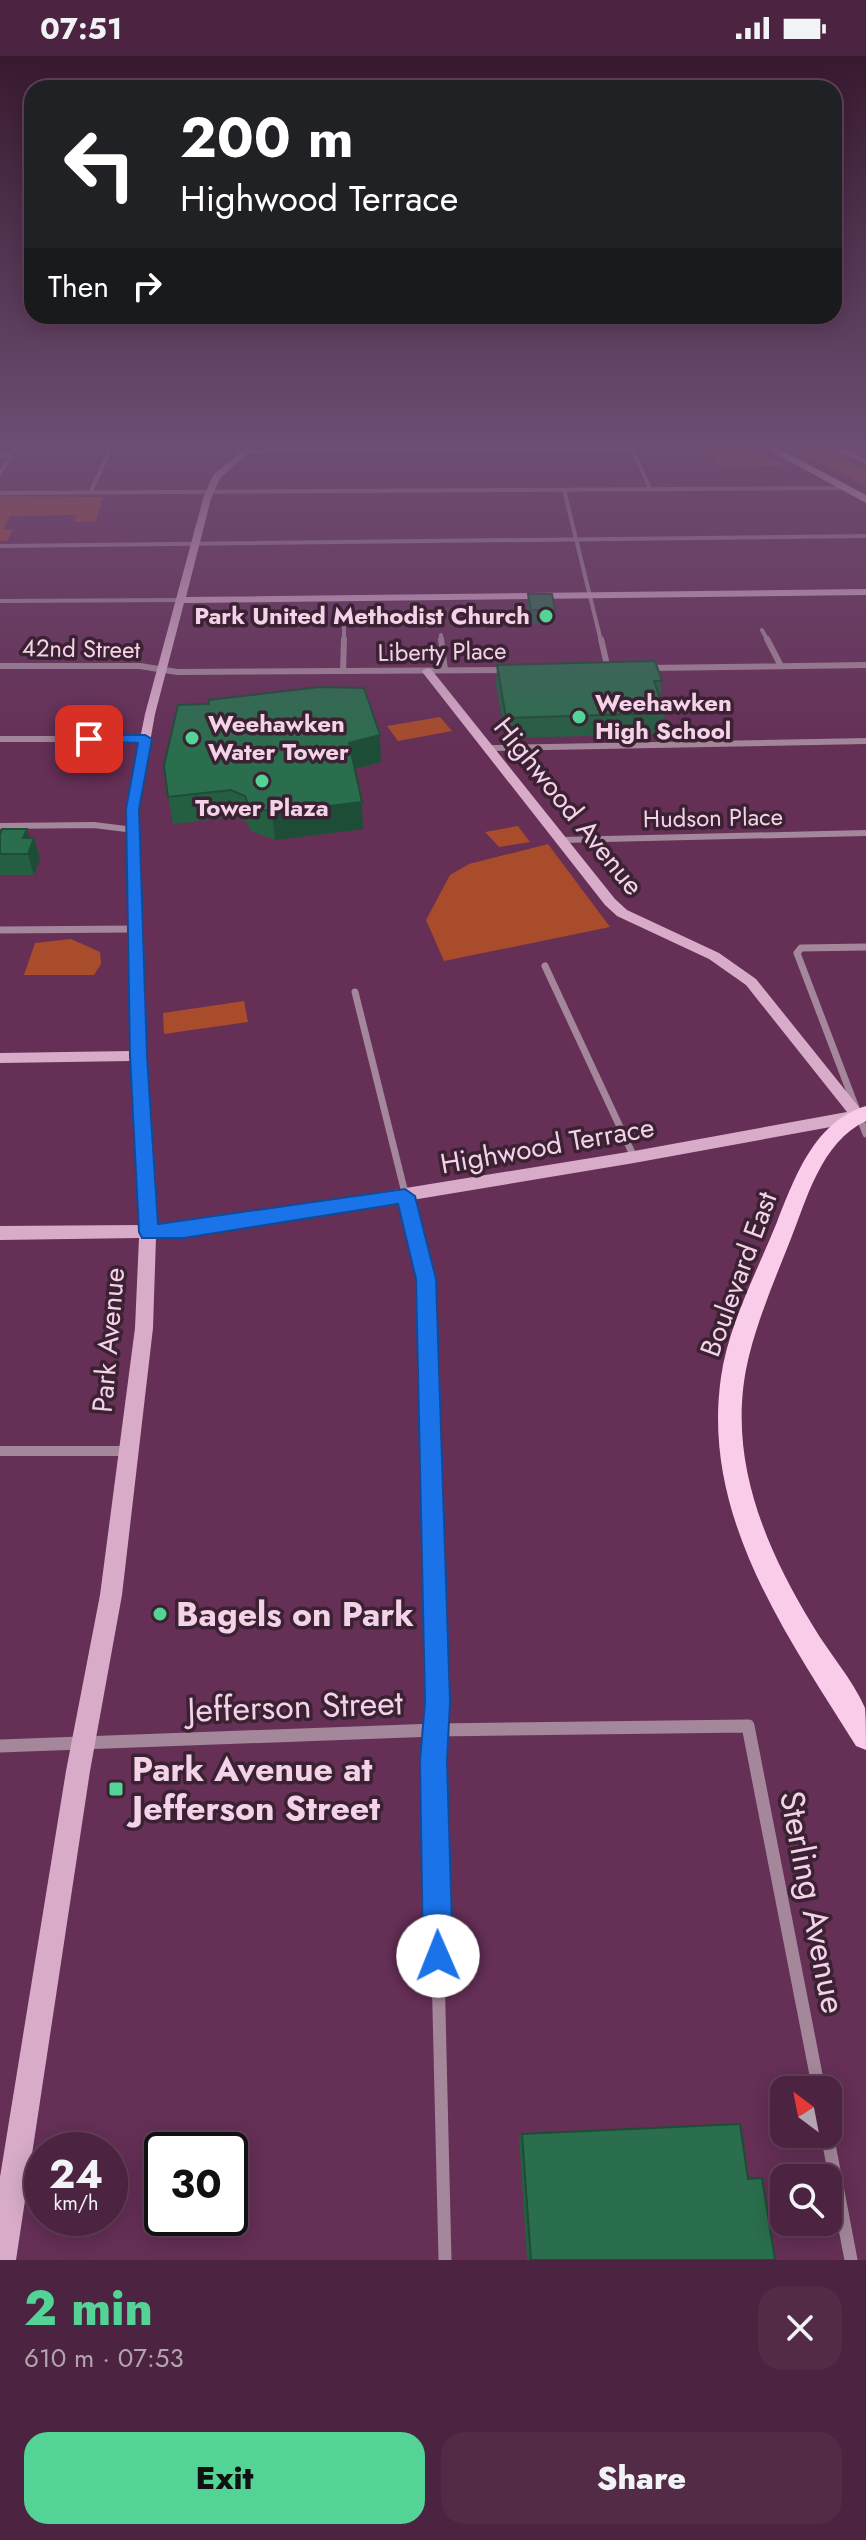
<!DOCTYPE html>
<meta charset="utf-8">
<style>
body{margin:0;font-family:Jost,sans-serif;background:#532b47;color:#f1f3f6;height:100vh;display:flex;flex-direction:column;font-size:30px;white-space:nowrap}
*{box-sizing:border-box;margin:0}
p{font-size:26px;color:#b2a4b1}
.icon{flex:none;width:44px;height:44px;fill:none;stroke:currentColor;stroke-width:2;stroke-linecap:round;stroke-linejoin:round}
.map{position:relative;height:2204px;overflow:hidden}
.sheet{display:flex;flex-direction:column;background:#4c2340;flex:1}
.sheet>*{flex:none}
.banner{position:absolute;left:24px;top:24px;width:818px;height:244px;border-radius:24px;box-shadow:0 4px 20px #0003,0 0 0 2px #634059;background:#202124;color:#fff;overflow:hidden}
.needle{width:52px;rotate:328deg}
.controls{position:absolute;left:770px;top:2020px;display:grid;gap:16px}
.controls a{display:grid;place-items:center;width:72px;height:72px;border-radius:16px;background:#4c2340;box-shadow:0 4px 20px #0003,0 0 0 2px #634059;font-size:40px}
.speed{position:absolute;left:24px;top:2076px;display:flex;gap:16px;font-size:40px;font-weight:700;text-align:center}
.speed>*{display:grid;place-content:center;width:104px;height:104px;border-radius:50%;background:#4c2340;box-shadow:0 4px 20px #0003,0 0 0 2px #634059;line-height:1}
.speed small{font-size:20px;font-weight:400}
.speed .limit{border:4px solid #111;border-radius:12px;background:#fff;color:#111}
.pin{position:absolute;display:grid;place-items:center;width:68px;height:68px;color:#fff;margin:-34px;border-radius:16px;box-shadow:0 4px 12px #0006}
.me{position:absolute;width:88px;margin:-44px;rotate:359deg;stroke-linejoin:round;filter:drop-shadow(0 0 6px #0008)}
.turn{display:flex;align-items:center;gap:28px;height:168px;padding:0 24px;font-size:36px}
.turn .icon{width:104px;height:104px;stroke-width:2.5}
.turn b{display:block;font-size:56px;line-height:68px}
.then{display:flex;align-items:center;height:76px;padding:0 24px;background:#0003;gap:16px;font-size:30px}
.round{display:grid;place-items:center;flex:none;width:84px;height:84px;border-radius:24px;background:#532b47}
.headline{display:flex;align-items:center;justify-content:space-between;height:136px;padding:0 24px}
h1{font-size:48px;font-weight:800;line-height:60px;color:#53d396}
.primary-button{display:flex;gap:16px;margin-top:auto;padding:16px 24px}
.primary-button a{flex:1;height:92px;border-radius:24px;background:#53d396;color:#111;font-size:32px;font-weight:800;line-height:92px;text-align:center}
.primary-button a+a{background:#532b47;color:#f1f3f6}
.status{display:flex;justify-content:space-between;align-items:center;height:56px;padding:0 40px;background:#4c2340;direction:ltr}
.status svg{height:22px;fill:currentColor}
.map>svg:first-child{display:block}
</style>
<div class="status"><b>07:51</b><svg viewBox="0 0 49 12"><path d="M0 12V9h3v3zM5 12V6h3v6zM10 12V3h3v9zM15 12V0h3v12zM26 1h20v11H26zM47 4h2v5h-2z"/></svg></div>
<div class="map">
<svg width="866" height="2204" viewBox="0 0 866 2204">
<rect width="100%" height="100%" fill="#652f56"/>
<!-- green -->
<path fill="#a84c2b" d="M 705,388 L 742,388 L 786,410 L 719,411 Z
M 781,388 L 813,388 L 866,413 L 866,430 Z
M 0,440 L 103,441 L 96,465 L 74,466 L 77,459 L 10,460 L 3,473 L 13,474 L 7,485 L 0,485 Z
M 440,661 L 452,675 L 398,685 L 387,670 Z
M 518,770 L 530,786 L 499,791 L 485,776 Z
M 548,788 L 610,871 L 444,905 L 426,864 L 450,819 L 469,808 Z
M 71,883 L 100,896 L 101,908 L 94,919 L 24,919 L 35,887 Z
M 244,945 L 248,966 L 164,978 L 163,957 Z"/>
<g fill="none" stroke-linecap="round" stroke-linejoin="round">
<!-- street-far4 -->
<path stroke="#a4879a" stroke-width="4" d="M 631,389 L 650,433
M 245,395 L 632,392
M 0,399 L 12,399
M 0,417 L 19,388
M 564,434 L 601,585
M 0,437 L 847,432
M 90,437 L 113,388
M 0,490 L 866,480
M 0,545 L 180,544
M 762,574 L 768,585
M 441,579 L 442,585
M 344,585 L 344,571"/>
<!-- street-far3 -->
<path stroke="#a4879a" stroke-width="6" d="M 441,583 L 445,614
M 601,583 L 608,613
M 767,583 L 781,610
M 0,610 L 140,610 L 177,616 L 507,614
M 648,612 L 866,609
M 343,615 L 344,583
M 0,683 L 145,683
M 490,692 L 866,685
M 0,770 L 94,769 L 134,774
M 562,784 L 866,777"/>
<!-- street-far2 -->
<path stroke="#a4879a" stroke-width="7" d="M 0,874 L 135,873
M 866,891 L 801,892 L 797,897 L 866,1078
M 545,910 L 634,1101
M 355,936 L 416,1181"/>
<!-- street-far1 -->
<path stroke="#a4879a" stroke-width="10" d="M 415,1179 L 426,1223 L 437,1624
M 0,1395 L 127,1395"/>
<!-- street -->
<path stroke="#a4879a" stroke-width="13" d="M 437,1622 L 433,1705 L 445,2204
M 0,1690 L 435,1674 L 748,1670 L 819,2034
M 827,2078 L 851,2204"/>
<!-- secondary -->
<path fill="#d8acc9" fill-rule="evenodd" d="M 251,388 L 259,388 L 220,422 L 211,443 L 186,541 L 866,533 L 866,539 L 184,547 L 155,658 L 138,753 L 146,1000 L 157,1169 L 184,1168 L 634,1095 L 847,1056 L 746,929 L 709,903 L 617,860 L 605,849 L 423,617 L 422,615 L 427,612 L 431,613 L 615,843 L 627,854 L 719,897 L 756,923 L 866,1060 L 858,1066 L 634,1107 L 184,1182 L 156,1182 L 153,1272 L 122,1539 L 90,1715 L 16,2204 L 0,2204 L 0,2121 L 66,1715 L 100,1539 L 135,1272 L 139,1182 L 0,1184 L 0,1170 L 140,1169 L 141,1154 L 132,1005 L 0,1007 L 0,997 L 131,995 L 126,753 L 145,658 L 203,443 L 213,419 Z
M 823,388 L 833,388 L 866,403 L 866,408 Z"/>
<!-- primary -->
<path fill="#f9ccea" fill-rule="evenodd" d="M 758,388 L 770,388 L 866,439 L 866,447 Z
M 866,1050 L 866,1065 C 821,1086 807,1143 790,1185 C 775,1223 759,1260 749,1300 C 725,1397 763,1488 813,1570 C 829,1597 853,1624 865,1652 C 866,1663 866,1682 866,1694 L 856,1690 C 786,1578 701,1460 721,1321 C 729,1267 757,1216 777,1166 C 795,1121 814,1066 866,1050 Z"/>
</g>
<!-- wall -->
<path fill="#245f42" d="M 528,538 L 555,554 L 554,567 L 530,567 L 527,551 Z
M 497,609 L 662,625 L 660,642 L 665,657 L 662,678 L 505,682 L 496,629 Z
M 381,706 L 355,713 L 363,773 L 275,784 L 251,775 L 248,767 L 235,761 L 173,768 L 168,741 Z
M 27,773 L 29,782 L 34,782 L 40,803 L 34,819 L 0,819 L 0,779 Z
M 522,2078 L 748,2122 L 762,2122 L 775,2204 L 527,2204 L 519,2079 Z"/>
<!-- shaded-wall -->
<path fill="#1d4d36" d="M 380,679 L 381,706 L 351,714 L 349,687 Z
M 362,746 L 363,773 L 275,784 L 272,757 Z
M 27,773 L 31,788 L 34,782 L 40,803 L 34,819 L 23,782 Z"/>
<!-- building -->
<path fill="#2a6e4d" stroke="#1d4d36" stroke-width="2" d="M 528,538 L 552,538 L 555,554 L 531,554 Z
M 655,605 L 662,625 L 654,625 L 665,657 L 506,662 L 497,609 Z
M 320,631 L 364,632 L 380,679 L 349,687 L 362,746 L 272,757 L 248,748 L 245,740 L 231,734 L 168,741 L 164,709 L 178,649 L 209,648 L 209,644 Z
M 2,773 L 27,773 L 23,782 L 34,782 L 28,798 L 0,798 L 0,779 Z
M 740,2068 L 748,2123 L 762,2122 L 775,2204 L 531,2204 L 522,2078 Z"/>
<!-- sky -->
<linearGradient id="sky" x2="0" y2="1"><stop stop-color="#381a2f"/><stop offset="0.56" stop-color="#6d4d73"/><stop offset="1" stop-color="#6d4d73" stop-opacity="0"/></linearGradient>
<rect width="866" height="696" fill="url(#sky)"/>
<!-- route -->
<path fill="#1a73e8" stroke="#114b97" stroke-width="2" d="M 89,679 L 145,679 L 152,683 L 139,753 L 147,1000 L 158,1168 L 405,1133 L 415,1140 L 436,1223 L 450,1646 L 447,1705 L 453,1900 L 448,1911 L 438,1915 L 428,1911 L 423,1900 L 420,1705 L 425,1646 L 416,1223 L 398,1148 L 184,1182 L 142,1182 L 139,1176 L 130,1000 L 126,753 L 138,687 L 84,685 L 83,683 Z"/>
<!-- markers -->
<g fill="#53d396" stroke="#3b2233" stroke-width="3">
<circle cx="546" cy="560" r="8"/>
<circle cx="579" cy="661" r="8"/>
<circle cx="192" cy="682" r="8"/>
<circle cx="262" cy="725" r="8"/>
<circle cx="160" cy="1558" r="8"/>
<rect x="108" y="1725" width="16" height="16" rx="4"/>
</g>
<g text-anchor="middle" stroke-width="7" stroke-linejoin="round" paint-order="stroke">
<!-- far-poi labels -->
<g font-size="24" font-weight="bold" fill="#f4d2e8" stroke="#3b2233" text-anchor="start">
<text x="530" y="568" text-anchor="end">Park United Methodist Church</text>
<text x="595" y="655">Weehawken<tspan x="595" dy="28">High School</tspan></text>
<text x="208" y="676">Weehawken<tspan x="208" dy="28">Water Tower</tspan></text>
<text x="262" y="760" text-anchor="middle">Tower Plaza</text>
</g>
<!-- far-street labels -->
<g font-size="24" fill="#f4d2e8" stroke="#3b2233">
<text transform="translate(81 593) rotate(1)" y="8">42nd Street</text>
<text transform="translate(442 596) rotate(-1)" y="8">Liberty Place</text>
<text transform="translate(713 762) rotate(-1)" y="8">Hudson Place</text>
</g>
<!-- street labels -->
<g font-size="28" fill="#f4d2e8" stroke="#3b2233">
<text transform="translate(569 750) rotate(51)" y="10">Highwood Avenue</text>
<text transform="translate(547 1089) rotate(-10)" y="10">Highwood Terrace</text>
<text transform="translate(738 1218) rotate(-70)" y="10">Boulevard East</text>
<text transform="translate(108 1284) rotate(-85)" y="10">Park Avenue</text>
</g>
<!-- near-poi labels -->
<g font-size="34" font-weight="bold" fill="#f4d2e8" stroke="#3b2233" text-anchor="start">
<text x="176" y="1570">Bagels on Park</text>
<text x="132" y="1725">Park Avenue at<tspan x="132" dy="39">Jefferson Street</tspan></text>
</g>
<!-- near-street labels -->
<g font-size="34" fill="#f4d2e8" stroke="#3b2233">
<text transform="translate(295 1650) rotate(-2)" y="12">Jefferson Street</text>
<text transform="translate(813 1846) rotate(79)" y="12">Sterling Avenue</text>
</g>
</g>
</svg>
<div class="controls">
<a><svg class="needle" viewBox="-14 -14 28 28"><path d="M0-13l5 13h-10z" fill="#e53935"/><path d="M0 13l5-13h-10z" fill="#b2a4b1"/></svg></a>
<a><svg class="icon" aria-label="search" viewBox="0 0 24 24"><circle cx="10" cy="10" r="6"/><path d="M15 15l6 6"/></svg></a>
</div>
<div class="speed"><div>24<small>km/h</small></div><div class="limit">30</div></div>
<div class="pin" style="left:89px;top:683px;background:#d93025"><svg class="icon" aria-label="arrive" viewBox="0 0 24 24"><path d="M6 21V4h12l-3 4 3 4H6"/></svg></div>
<svg class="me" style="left:438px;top:1900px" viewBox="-20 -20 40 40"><circle r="19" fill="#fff"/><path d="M0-13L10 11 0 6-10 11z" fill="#1a73e8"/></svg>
<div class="banner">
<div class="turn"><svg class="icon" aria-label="left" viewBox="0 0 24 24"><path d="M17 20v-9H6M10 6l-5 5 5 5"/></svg><div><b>200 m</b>Highwood Terrace</div></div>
<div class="then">Then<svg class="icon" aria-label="right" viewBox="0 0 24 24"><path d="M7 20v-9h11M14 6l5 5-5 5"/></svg></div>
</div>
</div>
<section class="sheet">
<div class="headline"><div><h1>2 min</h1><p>610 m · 07:53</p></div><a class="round"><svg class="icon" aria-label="close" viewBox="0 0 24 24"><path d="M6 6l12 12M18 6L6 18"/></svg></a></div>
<div class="primary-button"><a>Exit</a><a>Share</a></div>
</section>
